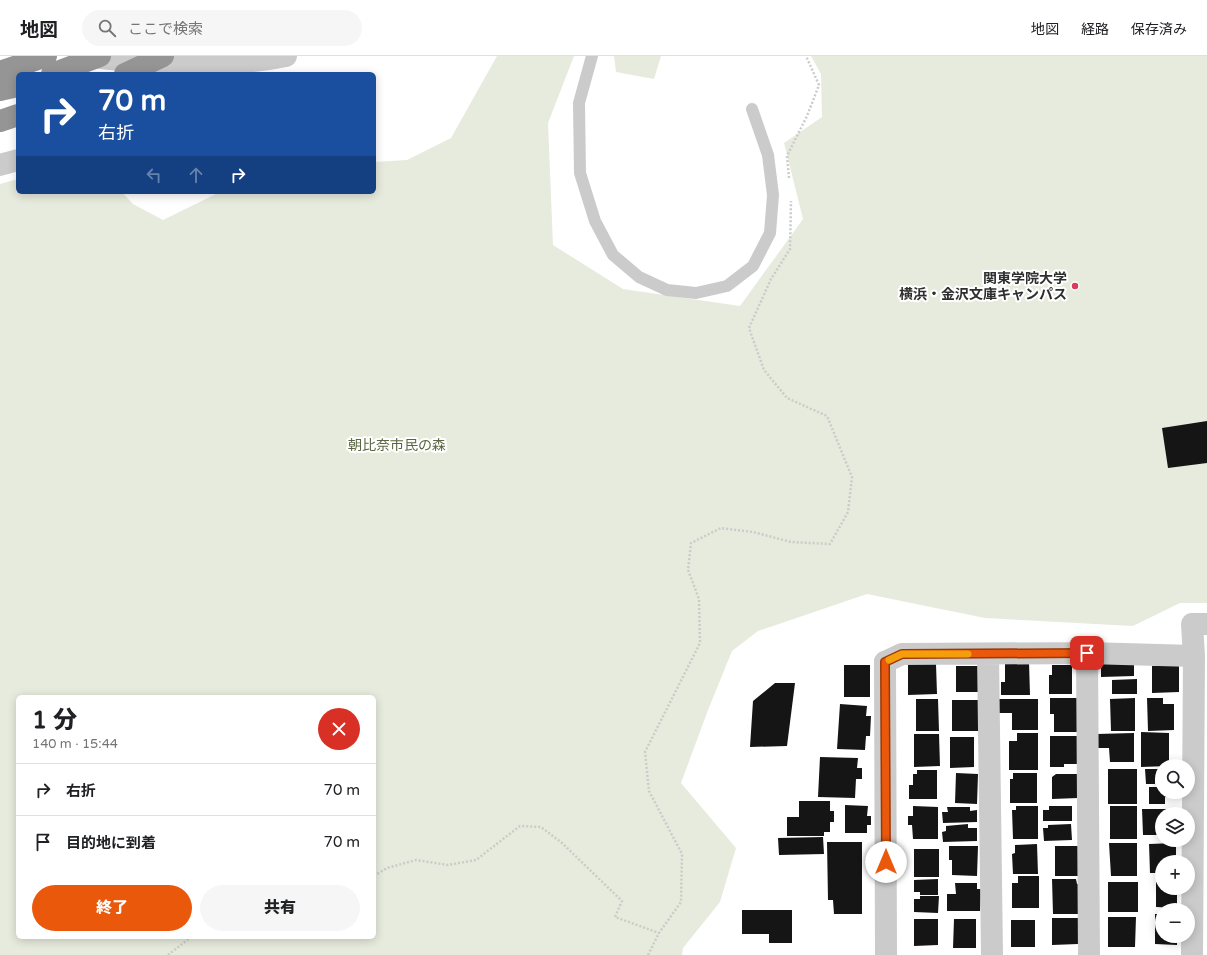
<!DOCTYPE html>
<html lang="ja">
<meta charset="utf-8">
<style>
body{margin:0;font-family:"Varela Round","Noto Sans JP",sans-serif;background:#f6f6f6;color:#202124;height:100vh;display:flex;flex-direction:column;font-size:15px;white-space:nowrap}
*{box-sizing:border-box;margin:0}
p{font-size:13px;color:#757577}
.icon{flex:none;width:22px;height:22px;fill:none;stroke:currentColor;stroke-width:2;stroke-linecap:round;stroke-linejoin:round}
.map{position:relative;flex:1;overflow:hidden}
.side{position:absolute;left:16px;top:639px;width:360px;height:244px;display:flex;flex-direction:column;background:#fff;border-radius:6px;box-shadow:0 2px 10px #0003}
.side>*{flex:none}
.guide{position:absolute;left:16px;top:16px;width:360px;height:122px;border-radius:6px;box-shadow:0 2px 10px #0003;background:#1a4fa0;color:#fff;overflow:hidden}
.fabs{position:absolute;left:1155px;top:703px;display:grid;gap:8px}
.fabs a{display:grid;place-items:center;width:40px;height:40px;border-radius:50%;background:#fff;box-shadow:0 2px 10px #0003;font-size:20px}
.pin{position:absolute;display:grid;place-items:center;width:34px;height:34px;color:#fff;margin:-17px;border-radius:8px;box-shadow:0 2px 6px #0006}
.me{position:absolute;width:44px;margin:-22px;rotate:0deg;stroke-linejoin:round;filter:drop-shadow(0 0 3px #0008)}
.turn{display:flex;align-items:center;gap:14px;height:84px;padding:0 16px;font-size:18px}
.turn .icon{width:52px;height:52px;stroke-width:2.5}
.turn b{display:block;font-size:28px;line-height:34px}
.lanes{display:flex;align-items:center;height:38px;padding:0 16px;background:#0003;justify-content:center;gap:20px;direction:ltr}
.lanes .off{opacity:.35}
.round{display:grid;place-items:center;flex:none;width:42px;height:42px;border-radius:21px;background:#f6f6f6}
.summary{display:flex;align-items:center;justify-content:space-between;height:68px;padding:0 16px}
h1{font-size:24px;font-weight:800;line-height:30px}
.button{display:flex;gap:8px;margin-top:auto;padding:8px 16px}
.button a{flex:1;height:46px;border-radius:24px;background:#ea580c;color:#fff;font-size:16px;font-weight:800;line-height:46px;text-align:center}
.button a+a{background:#f6f6f6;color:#202124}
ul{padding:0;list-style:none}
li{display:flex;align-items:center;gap:12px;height:52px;padding:0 16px;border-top:1px solid #e0e0e0}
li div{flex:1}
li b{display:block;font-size:15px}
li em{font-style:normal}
header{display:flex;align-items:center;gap:24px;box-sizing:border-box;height:56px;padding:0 20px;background:#fff;border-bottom:1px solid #e0e0e0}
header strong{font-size:19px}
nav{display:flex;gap:22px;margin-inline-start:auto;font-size:14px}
.search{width:280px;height:36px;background:#f6f6f6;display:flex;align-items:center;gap:10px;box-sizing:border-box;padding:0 14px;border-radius:22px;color:#757577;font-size:15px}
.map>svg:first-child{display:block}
</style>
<header>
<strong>地図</strong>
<div class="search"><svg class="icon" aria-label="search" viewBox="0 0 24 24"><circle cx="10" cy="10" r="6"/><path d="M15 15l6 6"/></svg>ここで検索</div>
<nav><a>地図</a><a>経路</a><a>保存済み</a></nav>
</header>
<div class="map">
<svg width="1207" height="899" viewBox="0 0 1207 899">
<rect width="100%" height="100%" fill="#fff"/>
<!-- green -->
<path fill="#e7ebdd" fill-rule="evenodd" d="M 497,0 L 574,0 L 548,67 L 553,189 L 623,233 L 740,250 L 803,163 L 784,87 L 822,61 L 821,18 L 811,0 L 1207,0 L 1207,547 L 1180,547 L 1133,570 L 985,562 L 867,538 L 758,575 L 732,595 L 708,654 L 681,727 L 736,792 L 720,846 L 683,892 L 682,899 L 0,899 L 0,128 L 18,123 L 18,136 L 122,136 L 133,148 L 163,164 L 220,136 L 374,136 L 374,106 L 407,104 L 451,82 ZM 18,641 L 374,641 L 374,881 L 18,881 Z
M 614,0 L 661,0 L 654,23 L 616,16 Z"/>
<!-- building -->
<path fill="#151515" d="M 1207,365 L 1207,407 L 1168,412 L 1162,372 Z
M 1029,606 L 1030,639 L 1001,639 L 1001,626 L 1005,626 L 1005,607 Z
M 1101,606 L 1134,606 L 1134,620 L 1101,621 Z
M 908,608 L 936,608 L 937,638 L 908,639 Z
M 844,609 L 870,609 L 870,641 L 844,641 Z
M 1052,609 L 1072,609 L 1072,638 L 1049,638 L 1049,619 L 1052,619 Z
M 956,610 L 978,610 L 978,636 L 956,636 Z
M 1152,610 L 1179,610 L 1179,636 L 1152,637 Z
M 1137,623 L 1137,638 L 1112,638 L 1112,624 Z
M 775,627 L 795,627 L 787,690 L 750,691 L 753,645 Z
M 1050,642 L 1078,642 L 1078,676 L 1054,676 L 1054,658 L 1050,658 Z
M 1135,642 L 1135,675 L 1111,675 L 1110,643 Z
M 1147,642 L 1163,642 L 1163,648 L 1174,648 L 1174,674 L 1148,675 Z
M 916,643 L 938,643 L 939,675 L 916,675 Z
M 999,643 L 1038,643 L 1038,674 L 1012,674 L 1012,657 L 999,657 Z
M 952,644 L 980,644 L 980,675 L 952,675 Z
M 840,648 L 867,650 L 866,660 L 871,660 L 870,680 L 866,680 L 865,694 L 837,693 Z
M 1141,676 L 1169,677 L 1169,710 L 1141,711 Z
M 1017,677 L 1038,677 L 1038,714 L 1009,714 L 1009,685 L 1017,685 Z
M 1134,677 L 1134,706 L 1110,706 L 1109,692 L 1097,692 L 1097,678 Z
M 914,678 L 939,678 L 940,710 L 914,711 Z
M 1050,680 L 1079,680 L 1079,708 L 1064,708 L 1064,711 L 1050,711 Z
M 950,681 L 974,681 L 974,711 L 950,712 Z
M 820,701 L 858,702 L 857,712 L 862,712 L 862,723 L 856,723 L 855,742 L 818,741 Z
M 1108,713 L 1137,713 L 1137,748 L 1108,748 Z
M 1145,713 L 1162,713 L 1162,722 L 1155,722 L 1155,728 L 1146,728 Z
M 917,714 L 937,714 L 937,743 L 909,743 L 909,729 L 913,729 L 913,718 L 917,718 Z
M 956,717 L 978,718 L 977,748 L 955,747 Z
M 1013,717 L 1037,717 L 1037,747 L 1010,747 L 1010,723 L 1013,723 Z
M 1056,718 L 1077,718 L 1078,742 L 1052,743 L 1052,721 Z
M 1149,731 L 1162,731 L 1162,736 L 1177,736 L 1177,741 L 1165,741 L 1165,748 L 1149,748 Z
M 799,745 L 830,745 L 830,755 L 834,755 L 834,766 L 830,766 L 830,776 L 824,776 L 824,780 L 787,780 L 787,761 L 799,761 Z
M 845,749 L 868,750 L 867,760 L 871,760 L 871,769 L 867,769 L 867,777 L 845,777 Z
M 913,750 L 938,751 L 938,783 L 913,783 L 912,769 L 908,769 L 908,760 L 913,760 Z
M 1016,750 L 1038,750 L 1038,783 L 1013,783 L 1012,754 L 1016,754 Z
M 1049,750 L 1072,750 L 1072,765 L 1043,765 L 1043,754 L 1049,754 Z
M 1110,750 L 1137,750 L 1137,783 L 1110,783 Z
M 947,751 L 970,751 L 970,755 L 977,754 L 977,766 L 943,767 L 942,756 L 948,756 Z
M 1142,753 L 1176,753 L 1176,758 L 1162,758 L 1162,779 L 1143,779 Z
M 968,768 L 968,772 L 977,772 L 977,785 L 943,786 L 942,776 L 946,775 L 946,770 Z
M 1071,768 L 1072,784 L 1044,785 L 1043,772 L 1048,772 L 1048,769 Z
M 823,781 L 824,798 L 779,799 L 778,782 Z
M 827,786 L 862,786 L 862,858 L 834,858 L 833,844 L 828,844 Z
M 1109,787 L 1137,787 L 1137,820 L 1111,820 Z
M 1176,787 L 1176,806 L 1162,806 L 1162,817 L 1150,817 L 1149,788 Z
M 1037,788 L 1038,818 L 1013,818 L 1012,798 L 1015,797 L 1015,789 Z
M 949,790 L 978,790 L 977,820 L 952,819 L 952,804 L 949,804 Z
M 1055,790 L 1078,790 L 1078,820 L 1055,820 Z
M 914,793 L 939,793 L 939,821 L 914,821 Z
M 1018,820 L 1039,820 L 1039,852 L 1012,852 L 1012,827 L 1018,827 Z
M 938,823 L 938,839 L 920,839 L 920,836 L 914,836 L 914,824 Z
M 1052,823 L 1076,823 L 1077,828 L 1079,828 L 1079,858 L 1053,858 Z
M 1108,826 L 1138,826 L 1138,856 L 1108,856 Z
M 1156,826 L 1162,826 L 1162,832 L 1177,832 L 1177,852 L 1156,851 Z
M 955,827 L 977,827 L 977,833 L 981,833 L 980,855 L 947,855 L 947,838 L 956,838 Z
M 920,840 L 939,840 L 938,857 L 914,856 L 914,843 L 920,843 Z
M 742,854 L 792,854 L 792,887 L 769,887 L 769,878 L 742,878 Z
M 1155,858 L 1162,858 L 1162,880 L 1177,880 L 1177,889 L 1155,888 Z
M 1108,861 L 1136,861 L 1135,891 L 1108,891 Z
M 1052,862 L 1078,862 L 1078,888 L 1052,889 Z
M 914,863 L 938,863 L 938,889 L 914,890 Z
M 954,863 L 976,863 L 976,892 L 953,892 Z
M 1011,864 L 1035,864 L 1035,891 L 1011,891 Z"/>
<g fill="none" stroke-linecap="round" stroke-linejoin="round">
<!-- path -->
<path stroke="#cbcbcb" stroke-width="2.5" stroke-dasharray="2 2" stroke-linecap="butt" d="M 789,122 L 787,100 L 807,60 L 819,29 L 806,0
M 374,820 L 387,812 L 416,804 L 448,809 L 476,804 L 520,770 L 541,771 L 562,787 L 622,845 L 615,861 L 659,877
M 168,899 L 191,881
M 648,899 L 659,877 L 681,846 L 682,798 L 649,735 L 645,696 L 700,587 L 699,543 L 688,514 L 691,487 L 721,472 L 753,476 L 791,486 L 830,488 L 848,456 L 852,421 L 827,360 L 787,342 L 764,314 L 749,272 L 771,223 L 790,193 L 791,145"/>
<!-- service -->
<path stroke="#cbcbcb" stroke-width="12" d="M 592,0 L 579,47 L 580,117 L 595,165 L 613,199 L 639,221 L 667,234 L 696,237 L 727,230 L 753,210 L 770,177 L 773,139 L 768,99 L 752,53"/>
<!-- minor -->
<path stroke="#cbcbcb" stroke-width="22" d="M 0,109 L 18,104
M 1087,597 L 1089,899
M 988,598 L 992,899
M 1194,600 L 1192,568 L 1207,568
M 885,606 L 902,598 L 1087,597 L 1194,600 L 1192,899"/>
<!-- tertiary -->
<path stroke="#cbcbcb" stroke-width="22" d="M 82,0 C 145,7 223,13 286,0
M 885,606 L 886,899"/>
<!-- motorway -->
<path stroke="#959595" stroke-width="22" d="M 0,16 L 46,0
M 0,34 L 18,30
M 0,65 L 18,59"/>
<!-- motorway-bridge -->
<path stroke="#959595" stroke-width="22" d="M 52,18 L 100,0
M 125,18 L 163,0"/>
</g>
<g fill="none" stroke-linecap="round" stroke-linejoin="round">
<defs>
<path id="route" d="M 886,806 L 885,606 L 902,598 L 1087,597"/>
</defs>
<!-- route casing -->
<use href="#route" stroke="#983908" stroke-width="10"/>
<!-- route -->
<use href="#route" stroke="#ea580c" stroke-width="7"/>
<!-- slow -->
<path stroke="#f59e0b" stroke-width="7" d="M 889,604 L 902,598 L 968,598"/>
</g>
<!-- markers -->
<circle fill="#d83d61" stroke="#fff" stroke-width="1.5" cx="1075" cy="230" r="4"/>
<g text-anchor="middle" stroke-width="4" stroke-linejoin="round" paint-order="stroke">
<!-- poi labels -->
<g font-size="14" font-weight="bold" fill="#2e2e2e" stroke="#fff" text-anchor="end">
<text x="1067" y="227">関東学院大学<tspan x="1067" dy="16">横浜・金沢文庫キャンパス</tspan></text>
</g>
<!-- park labels -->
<g font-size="14" fill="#58673f" stroke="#fff">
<text x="397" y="394">朝比奈市民の森</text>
</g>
</g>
</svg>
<div class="fabs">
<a><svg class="icon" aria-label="search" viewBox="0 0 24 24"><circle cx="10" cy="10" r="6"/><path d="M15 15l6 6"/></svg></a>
<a><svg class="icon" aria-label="layers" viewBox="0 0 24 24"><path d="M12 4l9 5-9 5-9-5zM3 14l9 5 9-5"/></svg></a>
<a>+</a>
<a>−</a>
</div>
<div class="pin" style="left:1087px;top:597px;background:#d93025"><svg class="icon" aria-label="arrive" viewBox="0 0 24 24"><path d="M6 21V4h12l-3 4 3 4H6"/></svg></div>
<svg class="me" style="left:886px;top:806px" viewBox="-20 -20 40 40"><circle r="19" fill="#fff"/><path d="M0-13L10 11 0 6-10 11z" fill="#ea580c"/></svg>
<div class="guide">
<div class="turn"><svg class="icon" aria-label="right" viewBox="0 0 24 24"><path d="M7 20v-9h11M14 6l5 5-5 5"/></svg><div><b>70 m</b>右折</div></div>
<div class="lanes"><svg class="icon off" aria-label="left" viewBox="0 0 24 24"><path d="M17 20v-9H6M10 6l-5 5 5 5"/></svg><svg class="icon off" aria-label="ahead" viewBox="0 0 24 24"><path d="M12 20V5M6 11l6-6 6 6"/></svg><svg class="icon" aria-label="right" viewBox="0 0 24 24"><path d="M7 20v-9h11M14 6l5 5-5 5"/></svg></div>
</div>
<section class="side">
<div class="summary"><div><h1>1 分</h1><p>140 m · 15:44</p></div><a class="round" style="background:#d93025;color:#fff"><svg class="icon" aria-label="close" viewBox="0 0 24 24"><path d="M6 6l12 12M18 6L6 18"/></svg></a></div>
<ul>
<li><svg class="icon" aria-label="right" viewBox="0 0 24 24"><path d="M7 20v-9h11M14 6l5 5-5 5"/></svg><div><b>右折</b></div><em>70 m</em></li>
<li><svg class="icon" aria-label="arrive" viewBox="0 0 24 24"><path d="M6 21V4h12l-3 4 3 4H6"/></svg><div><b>目的地に到着</b></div><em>70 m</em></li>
</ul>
<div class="button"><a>終了</a><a>共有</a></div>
</section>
</div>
